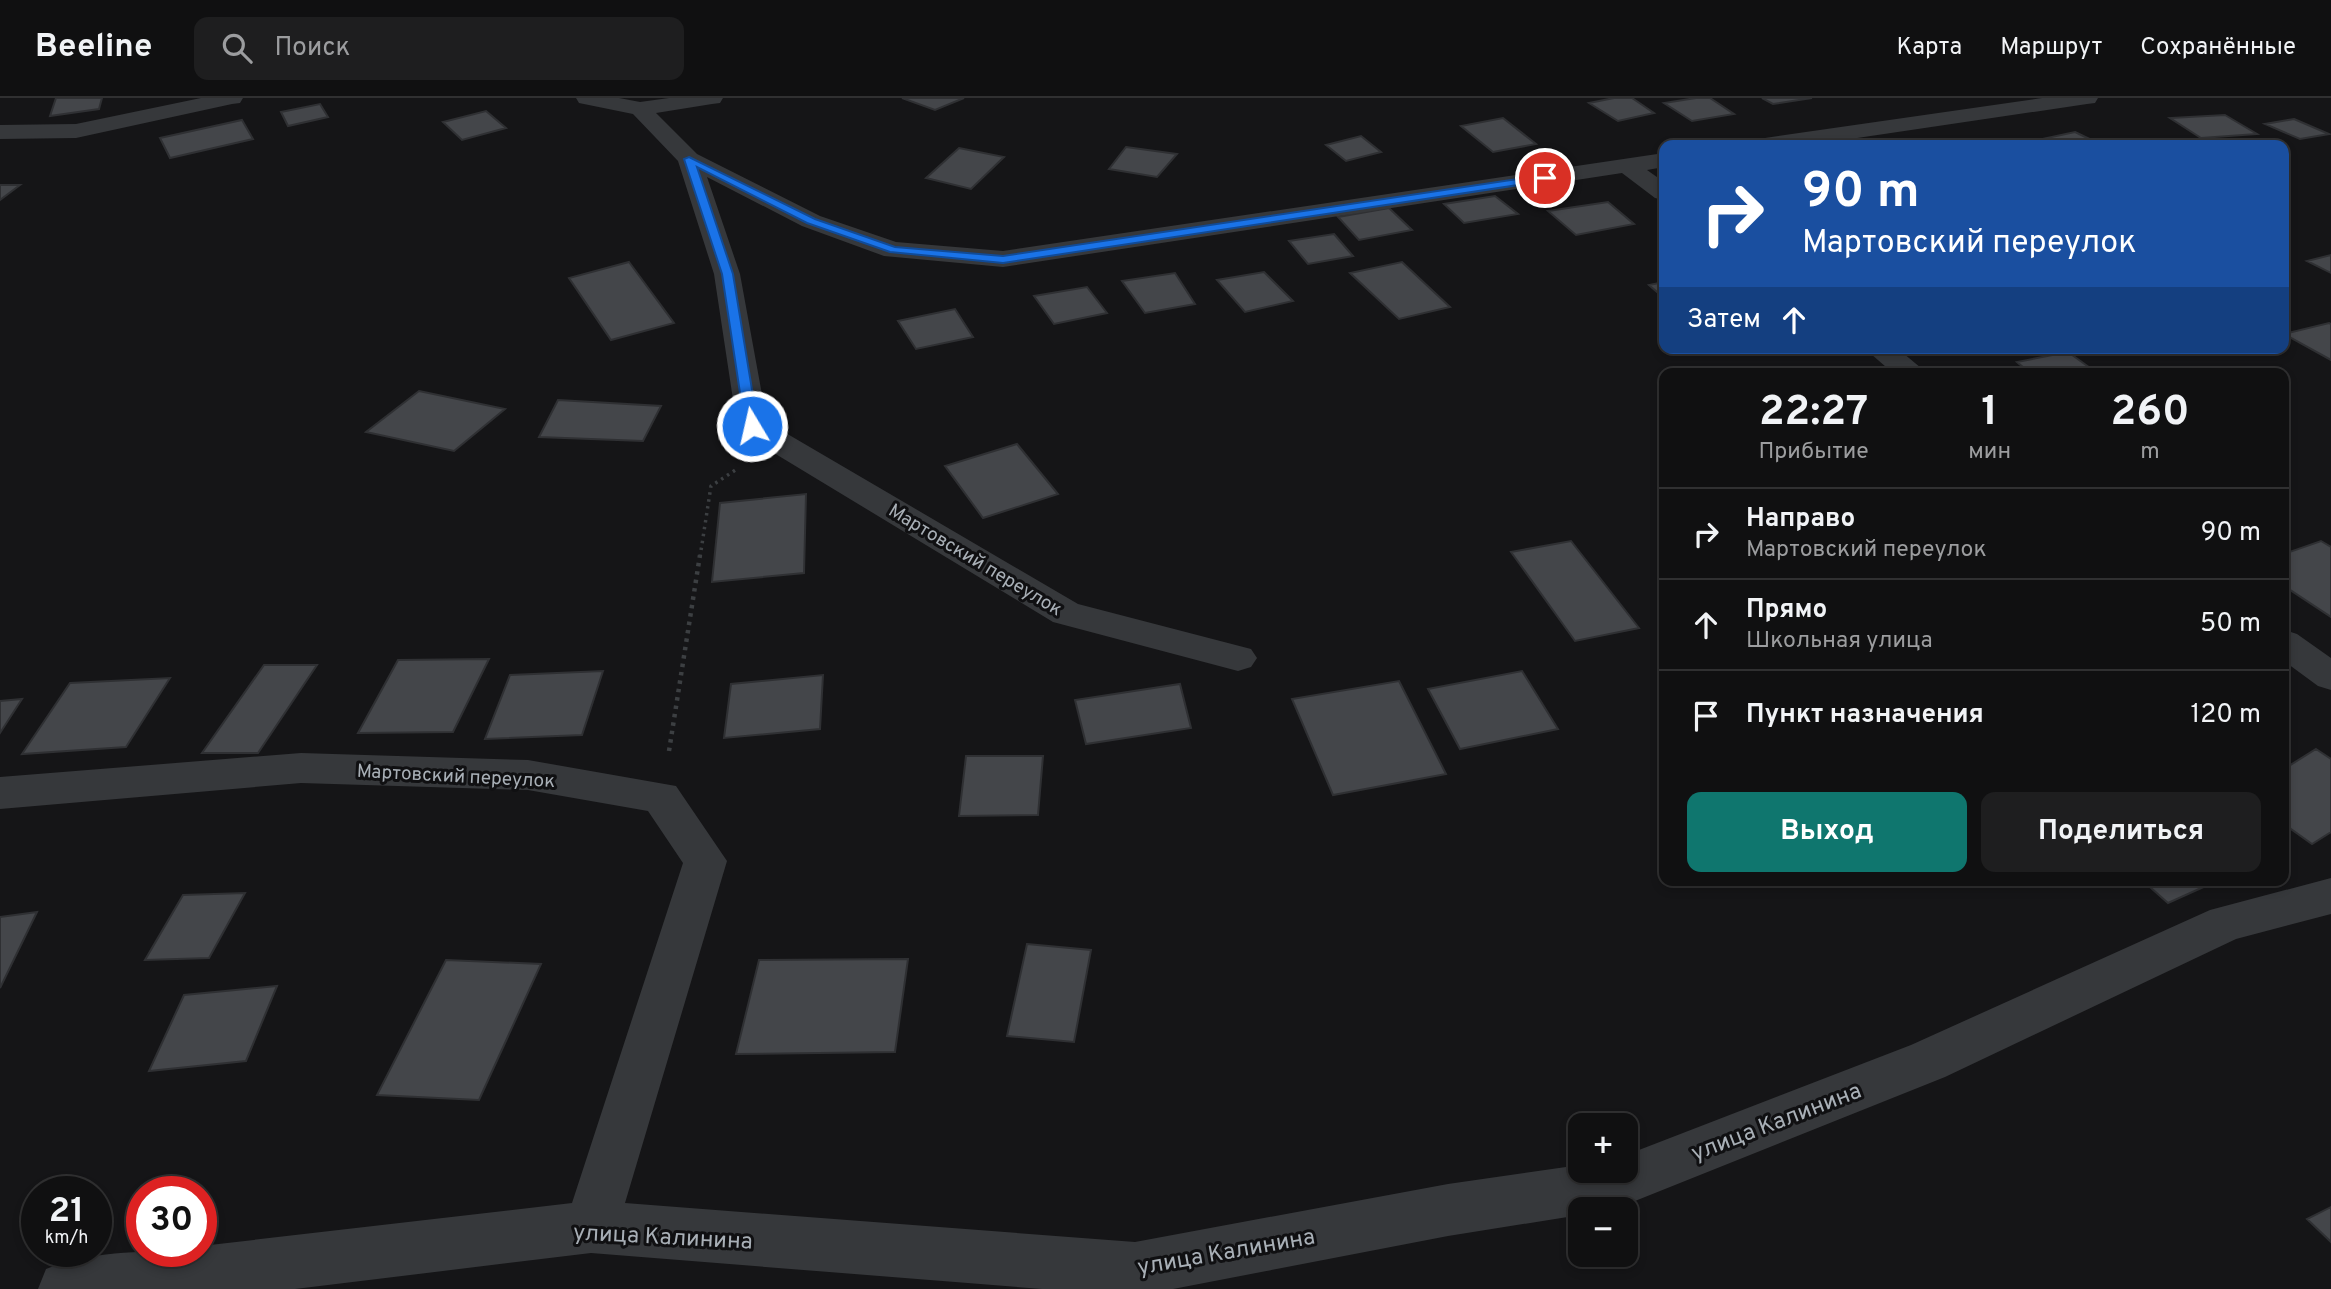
<!DOCTYPE html>
<html lang="ru">
<meta charset="utf-8">
<style>
body{margin:0;font-family:Overpass,sans-serif;background:#1e1e1f;color:#f1f3f6;height:100vh;display:flex;flex-direction:column;font-size:26px;white-space:nowrap}
*{box-sizing:border-box;margin:0}
p{font-size:23px;color:#9c9d9f}
.icon{flex:none;width:38px;height:38px;fill:none;stroke:currentColor;stroke-width:2;stroke-linecap:round;stroke-linejoin:round}
.map{position:relative;flex:1;overflow:hidden}
.side{position:absolute;left:1659px;top:270px;width:630px;height:518px;display:flex;flex-direction:column;background:#101011;border-radius:14px;box-shadow:0 4px 10px #0003,0 0 0 2px #303031}
.side>*{flex:none}
.top-card{position:absolute;left:1659px;top:42px;width:630px;height:214px;border-radius:14px;box-shadow:0 4px 10px #0003,0 0 0 2px #303031;background:#1a4fa0;color:#fff;overflow:hidden}
.controls{position:absolute;left:1568px;top:1015px;display:grid;gap:14px}
.controls a{display:grid;place-items:center;width:70px;height:70px;border-radius:14px;background:#101011;box-shadow:0 4px 10px #0003,0 0 0 2px #303031;font-size:35px}
.speed{position:absolute;left:21px;top:1078px;display:flex;gap:14px;font-size:35px;font-weight:700;text-align:center}
.speed>*{display:grid;place-content:center;width:91px;height:91px;border-radius:50%;background:#101011;box-shadow:0 4px 10px #0003,0 0 0 2px #303031;line-height:1}
.speed small{font-size:18px;font-weight:400}
.speed .limit{border:10px solid #d22;background:#fff;color:#111}
.pin{position:absolute;display:grid;place-items:center;width:60px;height:60px;color:#fff;margin:-30px;border:4px solid #fff;border-radius:50%;box-shadow:0 2px 7px #0007}
.me{position:absolute;width:77px;margin:-38px;rotate:351deg;stroke-linejoin:round;filter:drop-shadow(0 0 5px #0008)}
.turn{display:flex;align-items:center;gap:24px;height:147px;padding:0 28px;font-size:32px}
.turn .icon{width:91px;height:91px;stroke-width:2.5}
.turn b{display:block;font-size:49px;line-height:60px}
.then{display:flex;align-items:center;height:66px;padding:0 28px;background:#0003;gap:14px;font-size:26px}
.eta{display:flex;justify-content:space-evenly;align-items:center;height:119px;text-align:center}
.eta b{font-size:42px;font-weight:700;line-height:49px}
.action{display:flex;gap:14px;margin-top:auto;padding:14px 28px}
.action a{flex:1;height:80px;border-radius:14px;background:#0f766e;color:#fff;font-size:28px;font-weight:700;line-height:80px;text-align:center}
.action a+a{background:#1e1e1f;color:#f1f3f6}
ul{padding:0;list-style:none}
li{display:flex;align-items:center;gap:21px;height:91px;padding:0 28px;border-top:2px solid #303031}
li div{flex:1}
li b{display:block;font-size:26px}
li em{font-style:normal}
header{display:flex;align-items:center;gap:42px;box-sizing:border-box;height:98px;padding:0 35px;background:#101011;border-bottom:2px solid #303031}
header strong{font-size:33px}
nav{display:flex;gap:38px;margin-inline-start:auto;font-size:24px}
.search{width:490px;height:63px;background:#1e1e1f;display:flex;align-items:center;gap:18px;box-sizing:border-box;padding:0 24px;border-radius:14px;color:#9c9d9f;font-size:26px}
.map>svg:first-child{display:block}
</style>
<header>
<strong>Beeline</strong>
<div class="search"><svg class="icon" aria-label="search" viewBox="0 0 24 24"><circle cx="10" cy="10" r="6"/><path d="M15 15l6 6"/></svg>Поиск</div>
<nav><a>Карта</a><a>Маршрут</a><a>Сохранённые</a></nav>
</header>
<div class="map">
<svg width="2331" height="1191" viewBox="0 0 2331 1191">
<rect width="100%" height="100%" fill="#151517"/>
<!-- building -->
<path fill="#44464a" stroke="#2f3033" stroke-width="2" d="M 56,0 L 102,0 L 99,11 L 50,18 Z
M 902,0 L 964,0 L 935,12 Z
M 1614,0 L 1632,0 L 1654,15 L 1618,23 L 1589,5 Z
M 1696,0 L 1710,0 L 1734,16 L 1692,23 L 1664,5 Z
M 1762,0 L 1812,0 L 1773,6 Z
M 320,6 L 328,19 L 288,28 L 281,14 Z
M 486,13 L 506,30 L 462,42 L 443,24 Z
M 2225,17 L 2257,36 L 2201,40 L 2170,20 Z
M 1503,20 L 1536,46 L 1493,54 L 1461,28 Z
M 2294,21 L 2329,36 L 2300,41 L 2265,26 Z
M 242,22 L 253,41 L 170,60 L 160,40 Z
M 2075,34 L 2102,47 L 2055,47 L 2042,41 Z
M 1361,38 L 1381,54 L 1346,63 L 1326,47 Z
M 1126,49 L 1177,56 L 1157,79 L 1109,71 Z
M 959,50 L 1004,59 L 971,91 L 926,80 Z
M 0,87 L 20,87 L 0,102 Z
M 1495,98 L 1518,116 L 1464,125 L 1444,106 Z
M 1608,104 L 1634,126 L 1576,137 L 1548,113 Z
M 1389,110 L 1412,132 L 1359,142 L 1338,119 Z
M 1334,136 L 1353,158 L 1308,166 L 1289,143 Z
M 2331,157 L 2331,175 L 2307,163 Z
M 629,164 L 674,225 L 611,242 L 569,180 Z
M 1402,164 L 1450,209 L 1399,221 L 1350,175 Z
M 1264,174 L 1293,203 L 1245,214 L 1217,182 Z
M 1175,175 L 1195,206 L 1145,215 L 1122,183 Z
M 1664,184 L 1664,200 L 1649,187 Z
M 1087,189 L 1107,215 L 1054,226 L 1034,198 Z
M 955,211 L 973,239 L 916,251 L 898,223 Z
M 2329,225 L 2331,226 L 2331,262 L 2284,236 Z
M 2068,254 L 2097,275 L 2030,275 L 2017,264 Z
M 419,293 L 505,311 L 454,353 L 366,334 Z
M 558,302 L 661,308 L 643,343 L 539,339 Z
M 1017,346 L 1058,396 L 983,420 L 945,368 Z
M 806,396 L 804,475 L 712,484 L 720,405 Z
M 1571,443 L 1639,530 L 1575,543 L 1511,454 Z
M 2321,443 L 2331,449 L 2331,519 L 2284,488 L 2284,456 Z
M 489,561 L 453,634 L 358,635 L 398,562 Z
M 264,567 L 317,567 L 258,655 L 202,655 Z
M 603,573 L 582,637 L 485,641 L 510,577 Z
M 1522,573 L 1558,631 L 1460,651 L 1428,591 Z
M 823,577 L 820,631 L 724,640 L 731,586 Z
M 170,580 L 126,649 L 22,656 L 70,585 Z
M 1399,583 L 1446,676 L 1333,697 L 1292,601 Z
M 1180,586 L 1191,630 L 1086,646 L 1075,602 Z
M 22,601 L 0,635 L 0,603 Z
M 2316,651 L 2331,661 L 2331,734 L 2312,746 L 2284,726 L 2284,671 Z
M 966,658 L 1043,658 L 1038,717 L 959,718 Z
M 2142,782 L 2219,782 L 2168,805 Z
M 245,795 L 209,860 L 145,862 L 183,797 Z
M 37,814 L 0,890 L 0,819 Z
M 1027,846 L 1091,852 L 1074,944 L 1007,938 Z
M 908,861 L 895,954 L 736,956 L 759,862 Z
M 446,862 L 541,866 L 479,1002 L 377,997 Z
M 277,888 L 246,963 L 149,973 L 184,897 Z
M 2331,1109 L 2331,1144 L 2307,1121 Z"/>
<g fill="none" stroke-linecap="round" stroke-linejoin="round">
<!-- path-far1 -->
<path stroke="#3c3f42" stroke-width="3.5" stroke-dasharray="2.5 4.5" stroke-linecap="butt" d="M 700,459 L 711,388 L 737,371"/>
<!-- path -->
<path stroke="#3c3f42" stroke-width="4.5" stroke-dasharray="3.5 5" stroke-linecap="butt" d="M 669,653 L 700,457"/>
<!-- street -->
<path fill="#36383b" fill-rule="evenodd" d="M 201,0 L 243,0 L 240,5 L 232,6 L 76,40 L 0,41 L 0,27 L 76,26 Z
M 576,0 L 619,0 L 640,4 L 669,0 L 723,0 L 720,5 L 712,6 L 656,15 L 697,56 L 820,118 L 896,144 L 1003,153 L 1664,55 L 1664,69 L 1647,72 L 1664,84 L 1664,102 L 1655,100 L 1622,75 L 1003,169 L 884,158 L 802,128 L 707,79 L 740,176 L 767,324 L 1078,506 L 1251,551 L 1257,560 L 1251,569 L 1238,573 L 1053,524 L 741,335 L 737,328 L 714,176 L 678,63 L 633,16 L 579,5 Z
M 2042,0 L 2098,0 L 2095,5 L 2087,6 L 1810,47 L 1754,47 L 1757,42 L 1765,40 Z
M 1864,250 L 1897,250 L 1927,275 L 1893,275 Z
M 2284,532 L 2297,536 L 2331,560 L 2331,592 L 2318,588 L 2284,563 Z
M 301,655 L 528,662 L 676,688 L 727,763 L 625,1105 L 1135,1144 L 1448,1086 L 1580,1067 L 1580,1073 L 1626,1073 L 1626,1057 L 1911,947 L 2210,812 L 2331,780 L 2331,816 L 2236,841 L 1945,979 L 1615,1111 L 1580,1111 L 1580,1117 L 1448,1138 L 1173,1191 L 1042,1191 L 591,1155 L 295,1191 L 38,1191 L 46,1171 C 93,1152 151,1153 201,1153 L 201,1148 L 572,1105 L 683,765 L 648,713 L 528,692 L 301,685 L 0,711 L 0,679 Z"/>
</g>
<!-- route -->
<path fill="#1a73e8" stroke="#114b97" stroke-width="2" d="M 689,59 L 815,121 L 895,149 L 1003,158 L 1545,77 L 1550,80 L 1545,83 L 1003,165 L 890,154 L 807,125 L 697,69 L 733,176 L 758,328 L 752,332 L 745,328 L 722,176 L 684,61 Z"/>
<g text-anchor="middle" stroke-width="6" stroke-linejoin="round" paint-order="stroke">
<!-- street labels -->
<g font-size="19" fill="#a8afb6" stroke="#101012">
<text transform="translate(976 461) rotate(31)" y="7">Мартовский переулок</text>
<text transform="translate(456 677) rotate(3)" y="7">Мартовский переулок</text>
</g>
<!-- near-street labels -->
<g font-size="23" fill="#a8afb6" stroke="#101012">
<text transform="translate(1776 1023) rotate(-21)" y="8">улица Калинина</text>
<text transform="translate(663 1138) rotate(3)" y="8">улица Калинина</text>
<text transform="translate(1226 1153) rotate(-10)" y="8">улица Калинина</text>
</g>
</g>
</svg>
<div class="controls">
<a>+</a>
<a>−</a>
</div>
<div class="speed"><div>21<small>km/h</small></div><div class="limit">30</div></div>
<div class="pin" style="left:1545px;top:80px;background:#d93025"><svg class="icon" aria-label="arrive" viewBox="0 0 24 24"><path d="M6 21V4h12l-3 4 3 4H6"/></svg></div>
<svg class="me" style="left:752px;top:328px" viewBox="-20 -20 40 40"><circle r="17" fill="#1a73e8" stroke="#fff" stroke-width="3"/><path d="M0-11L8 9 0 5-8 9z" fill="#fff"/></svg>
<div class="top-card">
<div class="turn"><svg class="icon" aria-label="right" viewBox="0 0 24 24"><path d="M7 20v-9h11M14 6l5 5-5 5"/></svg><div><b>90 m</b>Мартовский переулок</div></div>
<div class="then">Затем<svg class="icon" aria-label="ahead" viewBox="0 0 24 24"><path d="M12 20V5M6 11l6-6 6 6"/></svg></div>
</div>
<section class="side">
<div class="eta">
<div><b>22:27</b><p>Прибытие</p></div>
<div><b>1</b><p>мин</p></div>
<div><b>260</b><p>m</p></div>
</div>
<ul>
<li><svg class="icon" aria-label="right" viewBox="0 0 24 24"><path d="M7 20v-9h11M14 6l5 5-5 5"/></svg><div><b>Направо</b><p>Мартовский переулок</p></div><em>90 m</em></li>
<li><svg class="icon" aria-label="ahead" viewBox="0 0 24 24"><path d="M12 20V5M6 11l6-6 6 6"/></svg><div><b>Прямо</b><p>Школьная улица</p></div><em>50 m</em></li>
<li><svg class="icon" aria-label="arrive" viewBox="0 0 24 24"><path d="M6 21V4h12l-3 4 3 4H6"/></svg><div><b>Пункт назначения</b></div><em>120 m</em></li>
</ul>
<div class="action"><a>Выход</a><a>Поделиться</a></div>
</section>
</div>
